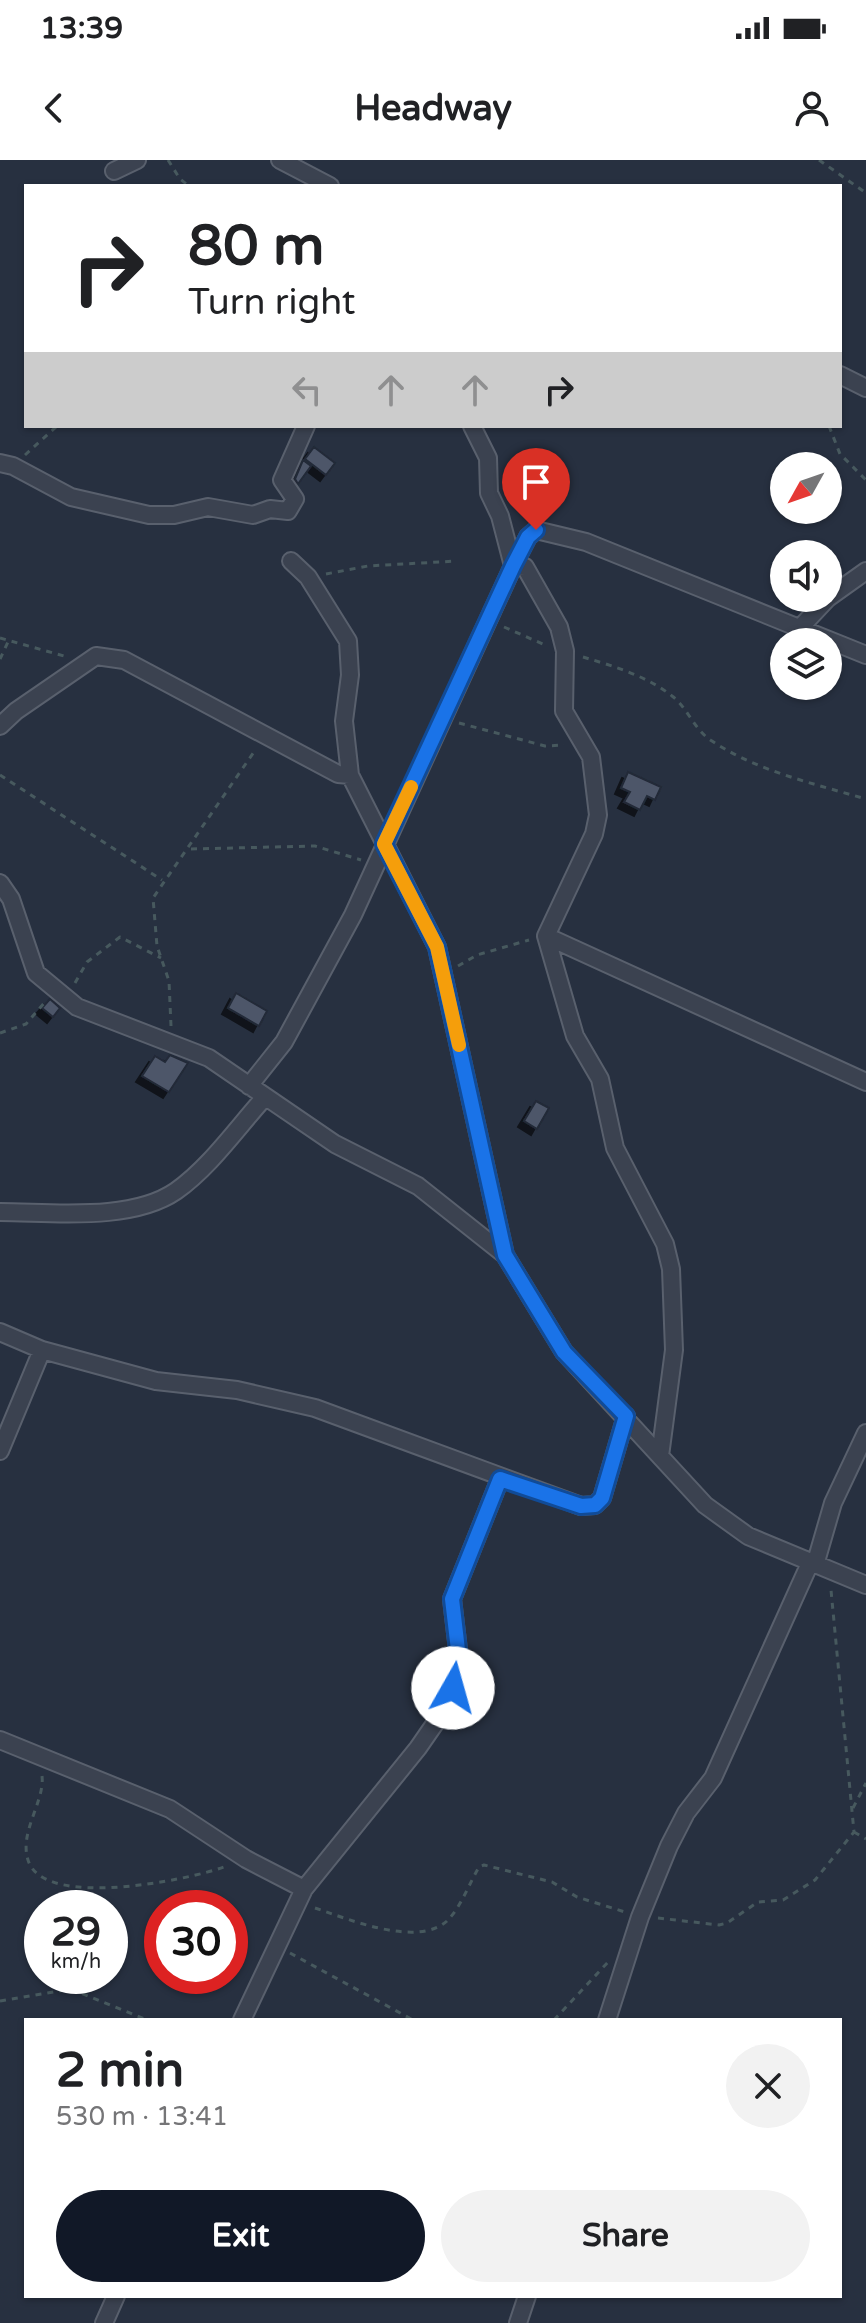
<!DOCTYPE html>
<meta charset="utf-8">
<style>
body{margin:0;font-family:"Varela Round",sans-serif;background:#f2f2f2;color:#202124;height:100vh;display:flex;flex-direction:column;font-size:30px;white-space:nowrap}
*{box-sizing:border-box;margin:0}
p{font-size:26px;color:#757577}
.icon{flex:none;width:44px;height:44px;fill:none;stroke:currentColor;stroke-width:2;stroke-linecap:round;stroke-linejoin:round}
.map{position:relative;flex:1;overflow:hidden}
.sheet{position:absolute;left:24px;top:1858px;width:818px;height:280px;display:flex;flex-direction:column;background:#fff;border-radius:0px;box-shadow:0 2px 6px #0004}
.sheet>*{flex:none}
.top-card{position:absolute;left:24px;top:24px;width:818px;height:244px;border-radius:0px;box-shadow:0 2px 6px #0004;background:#fff;color:#202124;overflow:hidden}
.needle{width:52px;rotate:230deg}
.controls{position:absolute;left:770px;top:292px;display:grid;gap:16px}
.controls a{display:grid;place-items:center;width:72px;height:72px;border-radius:50%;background:#fff;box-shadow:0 2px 6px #0004;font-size:40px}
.speed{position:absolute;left:24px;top:1730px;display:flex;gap:16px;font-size:40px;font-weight:700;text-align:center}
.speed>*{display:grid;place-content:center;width:104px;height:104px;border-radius:50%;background:#fff;box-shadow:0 2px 6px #0004;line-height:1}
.speed small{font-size:20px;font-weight:400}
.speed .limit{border:12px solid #d22;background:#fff;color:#111}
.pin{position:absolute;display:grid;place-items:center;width:68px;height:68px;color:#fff;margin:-82px -34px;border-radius:50% 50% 50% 0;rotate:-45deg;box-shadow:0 0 8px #0007}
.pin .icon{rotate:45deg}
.me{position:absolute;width:88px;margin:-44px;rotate:7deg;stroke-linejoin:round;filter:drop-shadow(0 0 6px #0008)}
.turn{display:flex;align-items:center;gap:28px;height:168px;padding:0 32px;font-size:36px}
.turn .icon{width:104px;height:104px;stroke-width:2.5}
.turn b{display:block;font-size:56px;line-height:68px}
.lanes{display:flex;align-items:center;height:76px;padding:0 32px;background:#0003;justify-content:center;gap:40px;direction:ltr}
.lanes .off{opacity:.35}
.round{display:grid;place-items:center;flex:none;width:84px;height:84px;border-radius:42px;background:#f2f2f2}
.head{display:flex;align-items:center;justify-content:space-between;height:136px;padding:0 32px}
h1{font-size:48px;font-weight:700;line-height:60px}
.button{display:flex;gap:16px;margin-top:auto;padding:16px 32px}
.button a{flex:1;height:92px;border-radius:48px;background:#111827;color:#fff;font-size:32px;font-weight:700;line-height:92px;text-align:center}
.button a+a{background:#f2f2f2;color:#202124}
.status{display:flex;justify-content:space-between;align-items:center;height:56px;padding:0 40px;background:#fff;direction:ltr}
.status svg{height:22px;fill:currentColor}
header{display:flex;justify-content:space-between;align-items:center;height:104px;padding:0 32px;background:#fff;font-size:36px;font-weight:700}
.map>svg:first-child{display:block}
</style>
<div class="status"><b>13:39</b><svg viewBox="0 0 49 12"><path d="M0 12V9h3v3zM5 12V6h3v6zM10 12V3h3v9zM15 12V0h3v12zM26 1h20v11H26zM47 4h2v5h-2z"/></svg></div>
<header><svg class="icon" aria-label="back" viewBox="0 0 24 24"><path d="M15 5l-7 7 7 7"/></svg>Headway<svg class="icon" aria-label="person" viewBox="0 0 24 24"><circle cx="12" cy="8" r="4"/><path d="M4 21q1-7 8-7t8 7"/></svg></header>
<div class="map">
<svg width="866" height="2163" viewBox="0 0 866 2163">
<defs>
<filter id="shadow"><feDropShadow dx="-6" dy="6" stdDeviation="0" flood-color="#0009"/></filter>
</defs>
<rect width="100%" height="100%" fill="#273040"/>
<!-- building -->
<path fill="#4d5669" stroke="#222937" stroke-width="2" filter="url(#shadow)" d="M 314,287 L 335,303 L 326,315 L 305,299 Z
M 303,300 L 311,306 L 298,324 L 295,319 Z
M 628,612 L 661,627 L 655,640 L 647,636 L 640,650 L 624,642 L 630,632 L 621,628 Z
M 236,833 L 267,851 L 259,866 L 228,848 Z
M 50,839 L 60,848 L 53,857 L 42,848 Z
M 170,895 L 188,903 L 169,932 L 142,916 L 155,896 L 165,902 Z
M 536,941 L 549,948 L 537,969 L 524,961 Z"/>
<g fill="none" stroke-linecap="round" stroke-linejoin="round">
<defs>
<path id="minor" d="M 280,0 L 330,26
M 114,11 L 137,0
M 840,215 L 866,228
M 472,266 L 488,298 L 489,333 L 500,356 L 513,406 L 525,407 L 559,467 L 565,491 L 564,551 L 591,597 L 598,655 L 594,674 L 546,776 L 575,876 L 600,919 L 615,988 L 665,1084 L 671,1109 L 674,1190 L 660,1296
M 0,303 L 13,306 L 71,337 L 149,355 L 174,355 L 208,347 L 253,355 L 270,349 L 288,351 L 295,339 L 282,320 L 306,266
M 291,401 L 308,417 L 348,481 L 350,515 L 344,561 L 350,615
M 798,470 L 828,438 L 866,411
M 0,566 L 16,551 L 96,496 L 124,500 L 338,614 L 350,615 L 437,787 L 505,1095 L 564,1192 L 705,1345 L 748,1376 L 866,1425
M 0,723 L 11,739 L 36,813 L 77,847 L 209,898 L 335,984 L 418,1026 L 505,1095
M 546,776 L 866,922
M 249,926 L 284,882 L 353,755 L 513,406 L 528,377 L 536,370 L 586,382 L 866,495
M 0,1052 C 52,1052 131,1062 176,1031 C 210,1007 237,968 265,937
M 0,1172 L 42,1190 L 156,1221 L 237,1230 L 315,1248 L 581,1346 L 595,1345 L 602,1338 L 626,1256
M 0,1291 L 42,1190
M 815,1405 L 833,1343 L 866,1273
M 0,1580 L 170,1649 L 246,1699 L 304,1729
M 242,1860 L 304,1729 L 418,1588 L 445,1549 L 456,1513 L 458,1490 L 452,1439 L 500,1319
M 607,1860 L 640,1757 L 669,1686 L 686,1653 L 713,1618 L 810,1403
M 104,2163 L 116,2136
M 518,2163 L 527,2136"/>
</defs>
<!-- minor casing -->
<use href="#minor" stroke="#59606d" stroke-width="20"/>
<!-- path -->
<path stroke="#47595e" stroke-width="3" stroke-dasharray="6 6" stroke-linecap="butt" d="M 168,0 L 180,19 L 189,26
M 819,0 L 866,33
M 829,266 L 840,294 L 866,320
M 25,295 L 57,266
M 326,414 L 368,406 L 457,401
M 504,467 L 545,485
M 0,478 L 64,496
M 583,497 C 613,506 647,516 672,536 C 688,548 694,570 712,581 C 757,611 815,624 866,639
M 0,499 L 8,482
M 459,563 L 545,586 L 564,585
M 0,615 L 162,720
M 191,689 L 315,686 L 361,700
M 458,806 L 477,795 L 529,780
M 75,823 L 87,802 L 120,777 L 161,798
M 171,866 L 169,821 L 157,786 L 153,738 L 256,589
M 0,873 L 26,864 L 45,842
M 42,1616 C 45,1641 19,1672 28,1700 C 43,1750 188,1720 224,1707
M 853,1648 L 866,1623
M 854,1672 L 866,1679
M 315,1748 C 348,1759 417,1788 447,1761 C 461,1747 469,1724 479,1707 L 484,1705 L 552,1722 L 577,1737 L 625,1752
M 658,1758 L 719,1765 L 727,1763 L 758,1742 L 783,1740 L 815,1720 L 854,1672 L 831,1430
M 290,1793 L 413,1860
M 0,1841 L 71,1829 L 147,1860
M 554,1860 L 609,1801"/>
<!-- minor -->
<use href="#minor" stroke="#3b4250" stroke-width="16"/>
</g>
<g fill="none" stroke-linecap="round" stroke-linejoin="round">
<defs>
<path id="route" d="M 453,1528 L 458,1490 L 452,1439 L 500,1319 L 581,1346 L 595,1345 L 602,1338 L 626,1256 L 564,1192 L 505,1095 L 437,787 L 384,684 L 513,406 L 528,377 L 536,370"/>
</defs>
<!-- route casing -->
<use href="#route" stroke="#114b97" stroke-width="20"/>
<!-- route -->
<use href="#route" stroke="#1a73e8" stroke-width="14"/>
<!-- slow -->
<path stroke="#f59e0b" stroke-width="14" d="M 411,627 L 384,684 L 437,787 L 459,885"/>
</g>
</svg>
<div class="controls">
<a><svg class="needle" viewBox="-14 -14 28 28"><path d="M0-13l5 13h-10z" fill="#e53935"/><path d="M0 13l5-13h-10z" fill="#757577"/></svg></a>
<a><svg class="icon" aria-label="sound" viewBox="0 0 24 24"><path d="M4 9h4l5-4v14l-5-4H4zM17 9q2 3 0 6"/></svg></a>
<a><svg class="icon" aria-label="layers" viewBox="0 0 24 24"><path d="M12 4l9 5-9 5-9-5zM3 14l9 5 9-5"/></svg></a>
</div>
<div class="speed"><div>29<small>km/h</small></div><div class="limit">30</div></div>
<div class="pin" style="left:536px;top:370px;background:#d93025"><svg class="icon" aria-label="arrive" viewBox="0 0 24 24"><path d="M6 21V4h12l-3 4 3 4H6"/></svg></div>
<svg class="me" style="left:453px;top:1528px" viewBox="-20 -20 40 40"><circle r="19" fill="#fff"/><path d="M0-13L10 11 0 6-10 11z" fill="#1a73e8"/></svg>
<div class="top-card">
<div class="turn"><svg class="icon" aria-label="right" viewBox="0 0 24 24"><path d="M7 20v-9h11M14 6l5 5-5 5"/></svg><div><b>80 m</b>Turn right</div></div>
<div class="lanes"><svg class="icon off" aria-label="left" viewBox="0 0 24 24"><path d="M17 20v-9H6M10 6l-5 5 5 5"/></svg><svg class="icon off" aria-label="ahead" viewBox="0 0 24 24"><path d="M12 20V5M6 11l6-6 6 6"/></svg><svg class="icon off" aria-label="ahead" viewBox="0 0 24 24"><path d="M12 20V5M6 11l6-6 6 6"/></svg><svg class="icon" aria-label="right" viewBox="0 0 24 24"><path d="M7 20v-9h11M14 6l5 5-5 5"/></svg></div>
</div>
<section class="sheet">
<div class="head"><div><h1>2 min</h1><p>530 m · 13:41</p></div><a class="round"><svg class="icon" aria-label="close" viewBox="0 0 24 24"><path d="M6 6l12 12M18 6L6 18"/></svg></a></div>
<div class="button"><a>Exit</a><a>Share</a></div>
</section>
</div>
